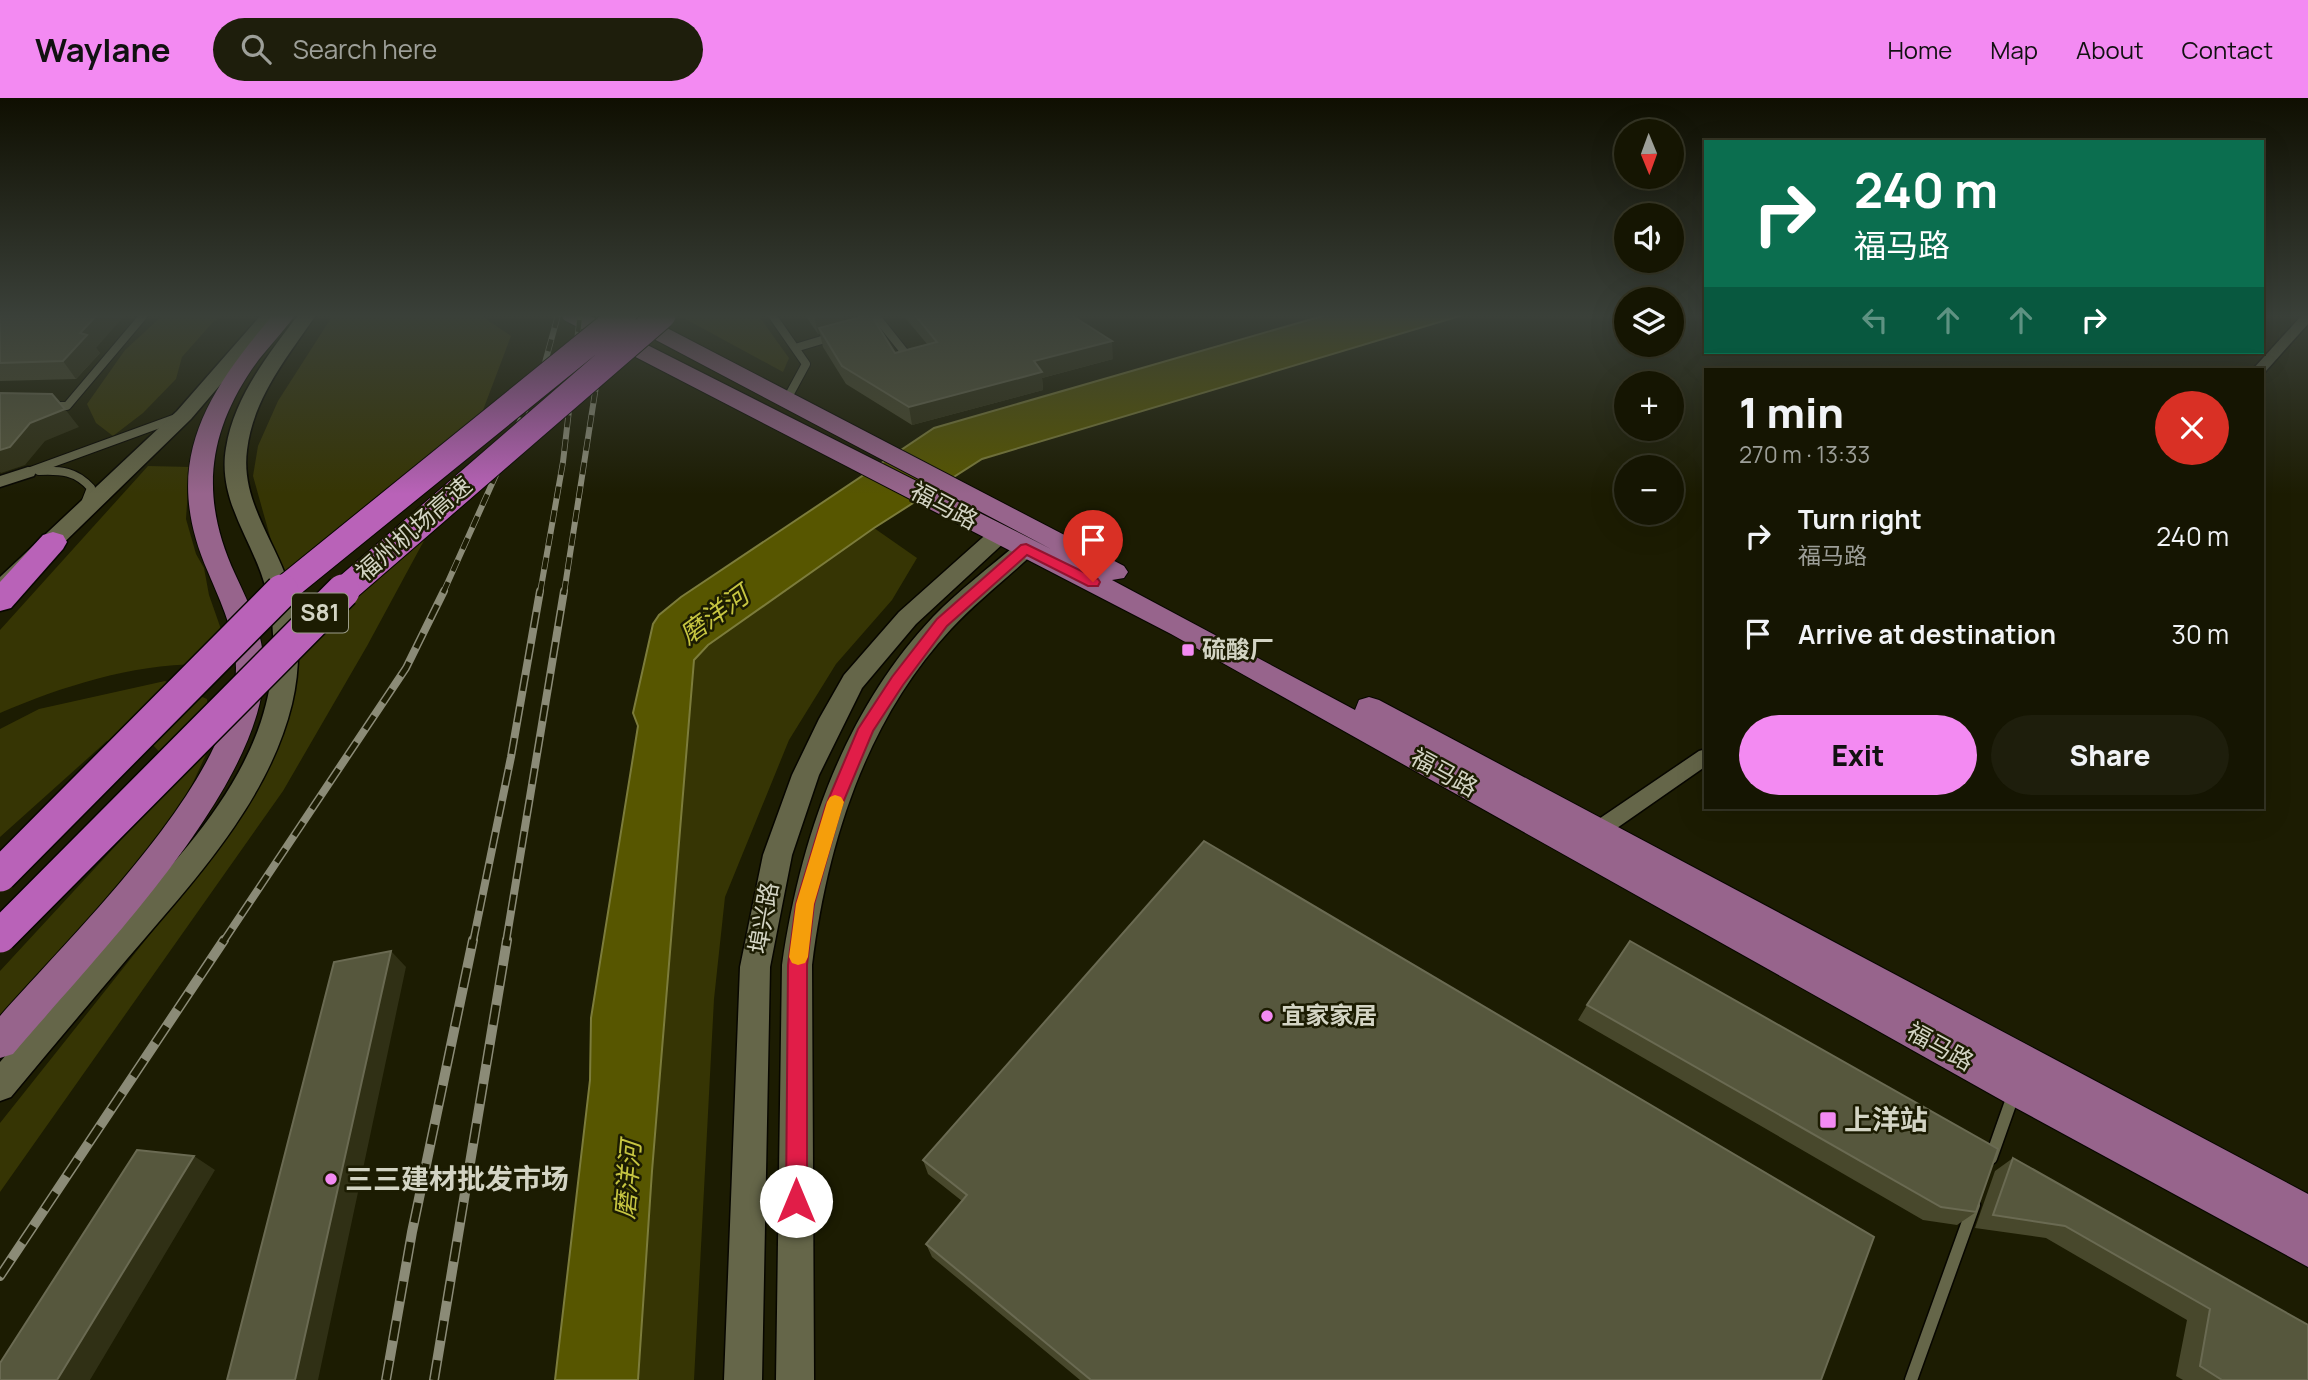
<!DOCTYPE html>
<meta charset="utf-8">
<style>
body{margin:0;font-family:Manrope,"Noto Sans SC",sans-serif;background:#1e1e0c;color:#f1f3f6;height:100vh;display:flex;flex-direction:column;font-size:26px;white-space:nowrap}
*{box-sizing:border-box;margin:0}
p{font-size:23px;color:#9d9f99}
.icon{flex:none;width:38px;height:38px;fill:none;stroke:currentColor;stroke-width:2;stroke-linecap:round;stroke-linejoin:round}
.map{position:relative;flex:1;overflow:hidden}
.side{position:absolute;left:1704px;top:270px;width:560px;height:441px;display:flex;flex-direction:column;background:#151502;border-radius:0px;box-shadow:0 7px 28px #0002,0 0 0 2px #343424}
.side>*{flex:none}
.guide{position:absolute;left:1704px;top:42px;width:560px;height:214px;border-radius:0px;box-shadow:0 7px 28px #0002,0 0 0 2px #343424;background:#0b6e4f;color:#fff;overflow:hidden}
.needle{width:46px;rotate:179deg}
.controls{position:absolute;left:1614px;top:21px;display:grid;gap:14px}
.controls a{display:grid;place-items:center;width:70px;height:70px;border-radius:50%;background:#151502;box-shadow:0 7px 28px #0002,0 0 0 2px #343424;font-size:35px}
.pin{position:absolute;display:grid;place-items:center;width:60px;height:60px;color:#fff;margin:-72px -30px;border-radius:50% 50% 50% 0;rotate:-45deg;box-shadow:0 0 7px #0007}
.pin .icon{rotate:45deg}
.me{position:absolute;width:77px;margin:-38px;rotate:0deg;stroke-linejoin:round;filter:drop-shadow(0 0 5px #0008)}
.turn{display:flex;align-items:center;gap:24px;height:147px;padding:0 35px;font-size:32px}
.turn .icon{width:91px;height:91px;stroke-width:2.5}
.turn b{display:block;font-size:49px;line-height:60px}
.lanes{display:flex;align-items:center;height:66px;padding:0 35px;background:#0003;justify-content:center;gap:35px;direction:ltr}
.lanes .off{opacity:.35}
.round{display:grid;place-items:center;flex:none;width:74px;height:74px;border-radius:37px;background:#1e1e0c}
.headline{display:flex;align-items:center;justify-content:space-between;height:119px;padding:0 35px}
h1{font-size:42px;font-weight:800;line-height:52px}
.button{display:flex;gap:14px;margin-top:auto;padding:14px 35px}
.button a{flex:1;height:80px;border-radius:42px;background:#f38af2;color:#111;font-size:28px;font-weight:800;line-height:80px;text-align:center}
.button a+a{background:#1e1e0c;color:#f1f3f6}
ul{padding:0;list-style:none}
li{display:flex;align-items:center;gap:21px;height:98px;padding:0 35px}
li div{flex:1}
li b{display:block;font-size:26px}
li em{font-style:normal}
header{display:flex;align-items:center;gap:42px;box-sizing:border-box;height:98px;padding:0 35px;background:#f38af2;color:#111}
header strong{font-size:33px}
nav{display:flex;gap:38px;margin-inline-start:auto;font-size:24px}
.search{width:490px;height:63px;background:#1e1e0c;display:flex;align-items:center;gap:18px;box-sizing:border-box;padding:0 24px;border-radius:38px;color:#9d9f99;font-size:26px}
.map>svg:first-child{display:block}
</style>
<header>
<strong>Waylane</strong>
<div class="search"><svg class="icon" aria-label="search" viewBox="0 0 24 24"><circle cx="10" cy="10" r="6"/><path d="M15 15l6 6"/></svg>Search here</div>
<nav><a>Home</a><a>Map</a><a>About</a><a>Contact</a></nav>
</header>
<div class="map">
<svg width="2308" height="1282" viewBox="0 0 2308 1282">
<rect width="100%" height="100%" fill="#1c1c02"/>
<!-- green -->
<path fill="#363504" d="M 163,217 L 224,217 L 213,224 L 182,259 L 176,281 L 143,315 L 113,338 L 96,325 L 87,306 L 125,252 Z
M 333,217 L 480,217 L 511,238 L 477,328 L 281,478 L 253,378 L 258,348 L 278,303 Z
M 678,217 L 758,217 L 789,260 L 783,274 Z
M 148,368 L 192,369 L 189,376 L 186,421 L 196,456 L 204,470 L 209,497 L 222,534 L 199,566 C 130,567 63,588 0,615 L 0,532 Z
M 433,426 L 367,548 L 283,693 L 0,1094 L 0,1025 L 198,776 L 251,677 L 291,553 Z
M 874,430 L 917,460 L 892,502 L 836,566 L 789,642 L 725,799 L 714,901 L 694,1282 L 638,1282 L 652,1073 L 694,562 L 708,547 Z
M 165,583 L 207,601 L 210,648 L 189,693 L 157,745 L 0,929 L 0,873 L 181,677 L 151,645 L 107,643 L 0,739 L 0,631 L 39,611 Z"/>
<!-- water -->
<path fill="#575600" stroke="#7c7c3b" stroke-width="2" d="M 1326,217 L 1463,217 L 982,361 L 874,430 L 708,547 L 694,562 L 652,1073 L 638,1282 L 555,1282 L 590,982 L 591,920 L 638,628 L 633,615 L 653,526 L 659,517 L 681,499 L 934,330 Z"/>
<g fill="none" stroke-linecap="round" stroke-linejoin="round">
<defs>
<path id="lane-far1" d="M 772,217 L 806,266 L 787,301
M 875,217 L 906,256
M 795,250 L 835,238
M 50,308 L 67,308 L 144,217
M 39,373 C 61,372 76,373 91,390 L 84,408
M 28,374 L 176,320"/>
<path id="lane" d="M 1991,1060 L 2014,995
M 1911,1282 L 1974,1107"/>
<path id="street" d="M 2302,217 L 2308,217 L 2308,226 L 2265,274 L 2263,275 L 2263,271 L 2253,271 Z
M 28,369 L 34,370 L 36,374 L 34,378 L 0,389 L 0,378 Z
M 1706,651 L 1706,668 L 1604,739 L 1597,741 L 1590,739 L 1587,733 L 1590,727 L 1699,653 Z"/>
<path id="secondary" d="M 261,217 L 280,217 L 191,321 L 8,499 L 0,501 L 0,479 L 177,313 Z
M 298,217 L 316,217 C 288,258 253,300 247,352 C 241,398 269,435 285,476 C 300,516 302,564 292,606 C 268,705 191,786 127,861 C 88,907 49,953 11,999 L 0,1003 L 0,964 C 40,917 81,871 122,824 C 178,760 245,691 266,606 C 277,564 276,516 261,475 C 246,434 218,397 226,350 C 234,299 268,257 298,217 Z
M 999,430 L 1007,432 L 1010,437 L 1007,442 L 916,526 L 862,590 L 819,677 L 792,757 L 770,869 L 762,1282 L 724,1282 L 740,869 L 763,757 L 792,677 L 819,621 L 844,577 L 899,514 L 991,432 Z
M 1026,442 L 1034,445 L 1037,450 L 1034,455 C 1007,480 976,504 951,531 C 866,622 827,746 812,867 L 814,1282 L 776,1282 L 782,867 C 800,741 844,613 933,519 C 959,492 990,469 1018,445 Z"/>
<path id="primary" d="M 273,217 L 295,217 C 282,236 265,252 252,271 C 206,339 201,402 235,476 C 252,512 268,546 263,587 C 249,704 89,866 13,956 L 0,960 L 0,918 C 74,834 214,700 234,591 C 242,548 224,512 208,474 C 161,367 203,299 273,217 Z
M 561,217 L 588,217 L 1051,451 L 618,222 L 615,217 L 642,217 L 1124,468 L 1128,474 L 1124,480 L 1112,482 L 1355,612 L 1359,602 L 1369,599 L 1379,602 L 2308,1096 L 2308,1169 L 2003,1003 L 1171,536 L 564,222 Z"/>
<path id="highway" d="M 53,434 L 63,437 L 67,444 L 63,451 L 11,510 L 0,513 L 0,484 L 43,437 Z"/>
</defs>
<!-- lane-far1 casing -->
<use href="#lane-far1" stroke="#070600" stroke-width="10"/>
<!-- lane casing -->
<use href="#lane" stroke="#070600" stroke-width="15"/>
<!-- street casing -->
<use href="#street" stroke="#070600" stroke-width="3"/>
<!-- secondary casing -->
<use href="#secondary" stroke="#070600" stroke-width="3"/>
<!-- primary casing -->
<use href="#primary" stroke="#070600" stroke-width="2"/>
<!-- highway casing -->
<use href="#highway" stroke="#070600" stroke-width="3"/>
<!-- lane-far1 -->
<use href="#lane-far1" stroke="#656649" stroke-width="8"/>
<!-- lane -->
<use href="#lane" stroke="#656649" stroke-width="12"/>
<!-- street -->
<use href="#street" fill="#656649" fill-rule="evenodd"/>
<!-- secondary -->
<use href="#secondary" fill="#656649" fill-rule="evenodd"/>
<!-- primary -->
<use href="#primary" fill="#97648c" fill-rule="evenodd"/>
<!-- highway -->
<use href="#highway" fill="#b962b8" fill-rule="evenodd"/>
<defs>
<path id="rail-far2" d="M 443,495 L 543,272 L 558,217
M 540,495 L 563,364 L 580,217
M 564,495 L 607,217"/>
<path id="rail-far1" d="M 223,844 L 406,570 L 444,493
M 473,844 L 511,659 L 540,493
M 506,844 L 564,493"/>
<path id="rail" d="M 0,1178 L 224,842
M 386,1282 L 412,1134 L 473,842
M 434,1282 L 507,842"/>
</defs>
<!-- rail-far2 casing -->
<use href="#rail-far2" stroke="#8b8b77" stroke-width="6"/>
<!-- rail-far1 casing -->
<use href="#rail-far1" stroke="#8b8b77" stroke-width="8"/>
<!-- rail casing -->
<use href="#rail" stroke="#8b8b77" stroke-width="10"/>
<!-- rail-far2 -->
<use href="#rail-far2" stroke="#1c1c02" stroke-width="4.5" stroke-dasharray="12" stroke-linecap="butt"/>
<!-- rail-far1 -->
<use href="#rail-far1" stroke="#1c1c02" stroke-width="5" stroke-dasharray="16" stroke-linecap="butt"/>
<!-- rail -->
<use href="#rail" stroke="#1c1c02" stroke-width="7" stroke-dasharray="20" stroke-linecap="butt"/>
<defs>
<path id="highway-bridge-far1" d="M 280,495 L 623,217
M 341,495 L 662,217"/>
<path id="highway-bridge" d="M 0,777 L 282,493
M 0,838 L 343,493"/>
</defs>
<!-- highway-bridge-far1 casing -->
<use href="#highway-bridge-far1" stroke="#070600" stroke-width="29" stroke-linecap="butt"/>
<!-- highway-bridge casing -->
<use href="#highway-bridge" stroke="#070600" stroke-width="36" stroke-linecap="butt"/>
<!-- highway-bridge-far1 -->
<use href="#highway-bridge-far1" stroke="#b962b8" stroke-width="27"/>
<!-- highway-bridge -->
<use href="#highway-bridge" stroke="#b962b8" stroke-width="33"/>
</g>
<!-- wall -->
<path fill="#48482c" d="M 0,217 L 96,250 L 100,255 L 76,281 L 0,283 Z
M 805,217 L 843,217 L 844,223 L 895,255 L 927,246 L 903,217 L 1071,217 L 1113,261 L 1042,280 L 1043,292 L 912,327 L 846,286 L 823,249 L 820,236 L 818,236 Z
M 1587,907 L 1976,1114 L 1957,1127 L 1923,1122 L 1578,922 Z
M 2013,1060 L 2308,1282 L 2183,1282 L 2176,1278 L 2187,1222 L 2046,1140 L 1975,1130 L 1995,1073 Z
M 923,1062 L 1821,1282 L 1080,1282 L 932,1159 L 926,1146 L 962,1103 L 928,1076 Z"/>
<!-- shaded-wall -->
<path fill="#303015" d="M 97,217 L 125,217 L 96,250 L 100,255 L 76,281 L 63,263 L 80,235 Z
M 819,217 L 843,217 L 846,229 L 819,230 L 820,236 L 818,236 L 814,218 Z
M 1112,243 L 1113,261 L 1042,280 L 1043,292 L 912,327 L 909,309 L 1034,263 Z
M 65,311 L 79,329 L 45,343 L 25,367 L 1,375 L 0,374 L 0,352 L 30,325 Z
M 391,853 L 406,869 L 318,1282 L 295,1282 Z
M 194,1058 L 215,1072 L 90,1282 L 57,1282 Z"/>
<!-- building -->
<path fill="#56573d" stroke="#6a6a52" stroke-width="2" d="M 0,217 L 97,217 L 80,235 L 87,237 L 63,263 L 0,265 Z
M 868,217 L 871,217 L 895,255 L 937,244 L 915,217 L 1071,217 L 1112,243 L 1034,263 L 1042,274 L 909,309 L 842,268 L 819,230 Z
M 0,295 L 52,296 L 65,311 L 30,325 L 10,349 L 0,352 Z
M 1204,743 L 1874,1139 L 1821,1282 L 1091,1282 L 926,1146 L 967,1097 L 923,1062 Z
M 1630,843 L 1998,1051 L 1976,1114 L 1941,1109 L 1587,907 Z
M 391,853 L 295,1282 L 227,1282 L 334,864 Z
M 137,1052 L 194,1058 L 57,1282 L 0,1282 L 0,1265 Z
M 2013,1060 L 2308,1227 L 2308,1282 L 2222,1282 L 2200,1268 L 2210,1211 L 2065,1128 L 1993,1117 Z"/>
<!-- sky -->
<linearGradient id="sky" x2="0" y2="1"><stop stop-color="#0f0f01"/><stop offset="0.55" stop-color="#3a4039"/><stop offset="1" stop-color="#3a4039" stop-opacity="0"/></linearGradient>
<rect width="2308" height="396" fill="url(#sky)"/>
<!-- route -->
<path fill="#e11d48" stroke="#92132f" stroke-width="2" d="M 1026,446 L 1098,481 L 1100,484 L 1098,488 L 1088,488 L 1027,457 L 947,528 L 903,587 L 873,633 L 842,707 L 814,806 L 807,867 L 807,1103 L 804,1110 L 796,1113 L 789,1110 L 786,1103 L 788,867 L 796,806 L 826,707 L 858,631 L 892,579 L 937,521 L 1021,447 Z"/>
<!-- slow -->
<path fill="#f59e0b" d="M 835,697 L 841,699 L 844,704 L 814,806 L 808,859 L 805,865 L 798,867 L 792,865 L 789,859 L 796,806 L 827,704 L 830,699 Z"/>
<!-- markers -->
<g fill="#f38af2" stroke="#1c1c02" stroke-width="2.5">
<rect x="1181" y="545" width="14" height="14" rx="3.5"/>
<circle cx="1267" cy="918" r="7"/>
<rect x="1819" y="1013" width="18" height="18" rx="3.5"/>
<circle cx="331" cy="1081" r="7"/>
</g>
<g text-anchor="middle" stroke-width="5" stroke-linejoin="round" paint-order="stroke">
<!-- shield labels -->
<rect fill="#1c1c02" stroke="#9c9d8a" stroke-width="2" x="292" y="495.5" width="56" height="39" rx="5"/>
<g font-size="23" font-weight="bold" fill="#d3d4c4">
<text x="320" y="523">S81</text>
</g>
<!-- street labels -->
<g font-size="24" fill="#d3d4c4" stroke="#1c1c02">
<text transform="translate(944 408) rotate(28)" y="8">福马路</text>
<text transform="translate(414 431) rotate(-41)" y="8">福州机场高速</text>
<text transform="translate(1444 675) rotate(29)" y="8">福马路</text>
<text transform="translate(764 820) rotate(-80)" y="8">埠兴路</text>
<text transform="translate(1940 949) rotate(29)" y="8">福马路</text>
</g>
<!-- poi labels -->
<g font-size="24" font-weight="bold" fill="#d3d4c4" stroke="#1c1c02" text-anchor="start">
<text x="1202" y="560">硫酸厂</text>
<text x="1281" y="926">宜家家居</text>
</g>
<!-- water labels -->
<g font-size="26" font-style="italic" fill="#c7c641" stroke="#1c1c02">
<text transform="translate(714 517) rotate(-36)" y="9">磨洋河</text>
<text transform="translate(628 1082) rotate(-85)" y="9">磨洋河</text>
</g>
<!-- near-poi labels -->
<g font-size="28" font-weight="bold" fill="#d3d4c4" stroke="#1c1c02" text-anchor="start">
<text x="1844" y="1032">上洋站</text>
<text x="345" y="1091">三三建材批发市场</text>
</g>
</g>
</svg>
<div class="controls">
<a><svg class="needle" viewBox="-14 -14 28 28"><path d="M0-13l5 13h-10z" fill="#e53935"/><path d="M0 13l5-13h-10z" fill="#9d9f99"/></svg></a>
<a><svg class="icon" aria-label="sound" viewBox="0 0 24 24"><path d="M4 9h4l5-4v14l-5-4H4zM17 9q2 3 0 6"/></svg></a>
<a><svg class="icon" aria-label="layers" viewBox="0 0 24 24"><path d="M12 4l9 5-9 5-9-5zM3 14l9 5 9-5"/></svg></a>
<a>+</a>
<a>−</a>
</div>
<div class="pin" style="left:1093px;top:484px;background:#d93025"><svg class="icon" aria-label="arrive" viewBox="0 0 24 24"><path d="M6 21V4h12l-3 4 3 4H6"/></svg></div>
<svg class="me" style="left:796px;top:1103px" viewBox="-20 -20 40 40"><circle r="19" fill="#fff"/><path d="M0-13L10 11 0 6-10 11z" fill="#e11d48"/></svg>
<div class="guide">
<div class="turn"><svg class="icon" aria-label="right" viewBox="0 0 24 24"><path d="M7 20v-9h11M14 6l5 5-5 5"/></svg><div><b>240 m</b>福马路</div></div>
<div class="lanes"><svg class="icon off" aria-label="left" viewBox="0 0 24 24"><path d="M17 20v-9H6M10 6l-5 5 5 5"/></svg><svg class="icon off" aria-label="ahead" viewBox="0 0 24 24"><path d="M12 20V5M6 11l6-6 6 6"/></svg><svg class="icon off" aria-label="ahead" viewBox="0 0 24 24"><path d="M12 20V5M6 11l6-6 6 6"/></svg><svg class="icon" aria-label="right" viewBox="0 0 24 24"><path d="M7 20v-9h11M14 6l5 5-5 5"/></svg></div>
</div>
<section class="side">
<div class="headline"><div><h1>1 min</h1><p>270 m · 13:33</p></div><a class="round" style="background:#d93025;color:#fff"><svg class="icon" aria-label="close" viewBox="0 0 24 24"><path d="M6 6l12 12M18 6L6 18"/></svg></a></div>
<ul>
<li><svg class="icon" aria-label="right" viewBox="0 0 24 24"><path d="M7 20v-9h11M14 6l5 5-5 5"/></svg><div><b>Turn right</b><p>福马路</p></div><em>240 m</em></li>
<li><svg class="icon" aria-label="arrive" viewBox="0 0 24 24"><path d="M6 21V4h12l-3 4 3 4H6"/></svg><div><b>Arrive at destination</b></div><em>30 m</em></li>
</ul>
<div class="button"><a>Exit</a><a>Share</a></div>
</section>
</div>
